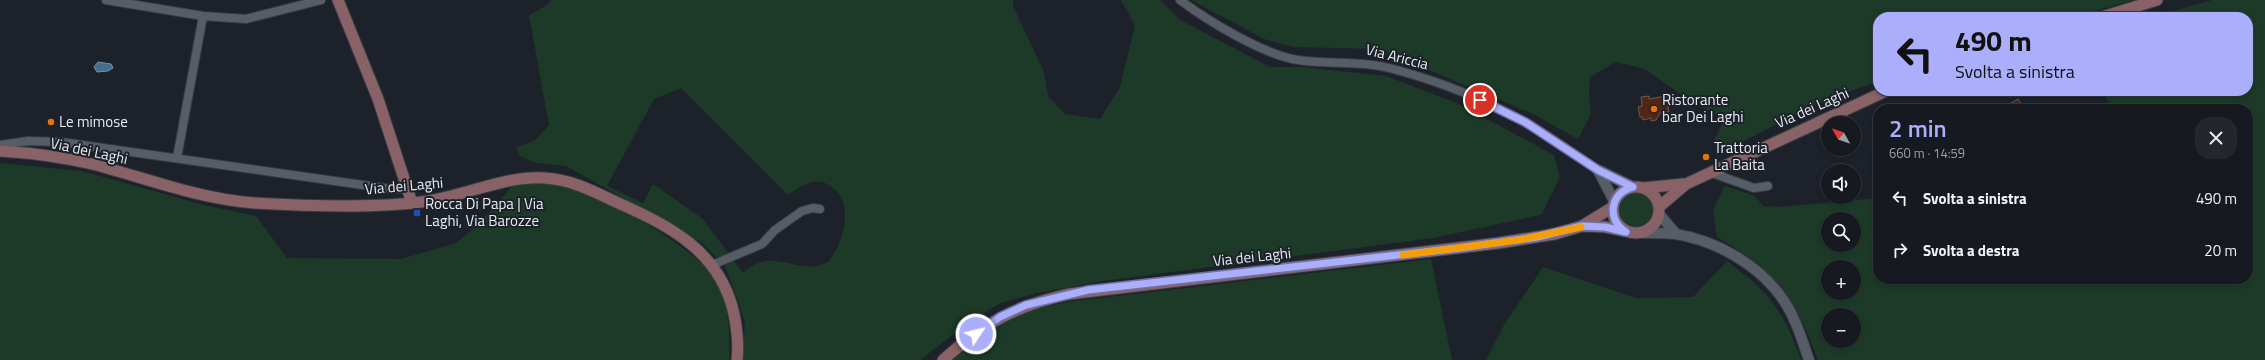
<!DOCTYPE html>
<html lang="it">
<meta charset="utf-8">
<style>
body{margin:0;font-family:"Titillium Web",sans-serif;background:#23272d;color:#f1f3f6;height:100vh;display:flex;flex-direction:column;font-size:15px;white-space:nowrap}
*{box-sizing:border-box;margin:0}
p{font-size:13px;color:#9ea1a5}
.icon{flex:none;width:22px;height:22px;fill:none;stroke:currentColor;stroke-width:2;stroke-linecap:round;stroke-linejoin:round}
.map{position:relative;flex:1;overflow:hidden}
.sheet{position:absolute;left:1873px;top:104px;width:380px;height:180px;display:flex;flex-direction:column;background:#161a20;border-radius:16px;box-shadow:0 2px 6px #0003,0 0 0 1px #35383e}
.sheet>*{flex:none}
.top-card{position:absolute;left:1873px;top:12px;width:380px;height:84px;border-radius:16px;box-shadow:0 2px 6px #0003,0 0 0 1px #35383e;background:#abaffb;color:#111;overflow:hidden}
.needle{width:26px;rotate:310deg}
.fabs{position:absolute;left:1821px;top:116px;display:grid;gap:8px}
.fabs a{display:grid;place-items:center;width:40px;height:40px;border-radius:50%;background:#161a20;box-shadow:0 2px 6px #0003,0 0 0 1px #35383e;font-size:20px}
.pin{position:absolute;display:grid;place-items:center;width:34px;height:34px;color:#fff;margin:-17px;border:2px solid #fff;border-radius:50%;box-shadow:0 1px 4px #0007}
.me{position:absolute;width:44px;margin:-22px;rotate:55deg;stroke-linejoin:round;filter:drop-shadow(0 0 3px #0008)}
.turn{display:flex;align-items:center;gap:14px;height:84px;padding:0 16px;font-size:18px}
.turn .icon{width:52px;height:52px;stroke-width:2.5}
.turn b{display:block;font-size:28px;line-height:34px}
.round{display:grid;place-items:center;flex:none;width:42px;height:42px;border-radius:16px;background:#23272d}
.head{display:flex;align-items:center;justify-content:space-between;height:68px;padding:0 16px}
h1{font-size:24px;font-weight:600;line-height:30px;color:#abaffb}
ul{padding:0;list-style:none}
li{display:flex;align-items:center;gap:12px;height:52px;padding:0 16px}
li div{flex:1}
li b{display:block;font-size:15px}
li em{font-style:normal}
.map>svg:first-child{display:block}
</style>
<div class="map">
<svg width="2265" height="360" viewBox="0 0 2265 360">
<rect width="100%" height="100%" fill="#1d222a"/>
<!-- green -->
<path fill="#1c3a27" fill-rule="evenodd" d="M 551,0 L 1013,0 L 1013,6 L 1044,72 L 1048,96 L 1065,114 L 1100,119 L 1120,87 L 1135,26 L 1121,0 L 1160,0 L 1180,20 L 1270,67 L 1302,67 L 1386,76 L 1459,104 L 1554,155 L 1560,177 L 1541,215 L 1433,238 L 1103,281 L 1037,293 L 1000,303 L 967,324 L 920,360 L 742,360 L 745,323 L 737,298 L 725,266 L 701,242 L 566,166 L 537,163 L 520,156 L 516,147 L 534,141 L 549,125 L 529,15 L 546,6 ZM 681,88 L 788,195 C 794,191 801,185 809,183 C 818,180 825,182 832,187 C 855,204 844,242 828,262 C 798,278 773,244 743,273 L 703,219 L 659,188 L 653,184 L 643,203 L 607,186 L 654,99 Z
M 1191,0 L 2133,0 L 2073,17 L 1878,17 L 1878,81 L 1814,105 L 1724,151 L 1714,141 L 1723,122 L 1719,116 L 1686,98 L 1645,69 L 1616,62 L 1590,77 L 1589,94 L 1591,114 L 1578,139 L 1535,115 L 1379,49 L 1293,47 L 1264,39 Z
M 2212,0 L 2265,0 L 2265,360 L 1818,360 C 1795,296 1776,272 1717,237 L 1713,210 L 1725,186 L 1755,196 L 1763,206 L 1781,207 L 1878,198 L 1878,279 L 2248,279 L 2248,109 L 2097,109 L 2109,104 L 2103,91 L 2248,91 L 2248,17 L 2152,17 ZM 1828,219 L 1854,219 L 1854,245 L 1828,245 ZM 1828,267 L 1854,267 L 1854,293 L 1828,293 ZM 1828,315 L 1854,315 L 1854,341 L 1828,341 Z
M 0,163 L 82,171 L 204,205 L 256,216 L 287,258 L 401,259 L 456,243 L 479,224 L 514,184 C 525,184 539,181 550,182 C 591,189 695,245 715,280 C 730,305 730,333 729,360 L 0,360 Z
M1618 211a18 18 0 1 1 36 0a18 18 0 1 1-36 0Z
M 1431,259 L 1452,360 L 950,360 C 973,339 1000,319 1030,310 C 1042,306 1055,305 1067,302 Z
M 1727,261 C 1770,293 1783,309 1801,360 L 1486,360 L 1504,325 L 1543,267 L 1636,298 L 1693,297 Z"/>
<!-- water -->
<path fill="#456d90" stroke="#7592ad" d="M 98,62 L 111,64 L 113,68 L 108,71 L 97,72 L 94,67 Z"/>
<!-- building -->
<path fill="#512614" stroke="#675b56" d="M 1649,96 L 1649,99 L 1666,96 L 1669,112 L 1660,113 L 1656,120 L 1651,121 L 1651,118 L 1643,120 L 1642,117 L 1640,117 L 1638,107 L 1642,106 L 1641,97 Z
M 2018,99 L 2024,109 L 2002,109 Z"/>
<g fill="none" stroke-linecap="round" stroke-linejoin="round">
<defs>
<path id="minor" d="M 106,0 L 203,16 L 246,19 L 321,0
M 1180,0 C 1208,21 1264,55 1298,60 C 1331,65 1364,60 1397,70 C 1440,82 1486,100 1525,122 C 1551,137 1574,154 1598,170
M 0,145 L 28,141 L 61,142 L 391,189 L 409,189
M 177,158 L 203,16
M 1709,172 L 1754,188 L 1768,186
M 712,265 L 762,244 L 775,230 L 802,211 L 813,208 L 820,209"/>
<path id="tertiary" d="M 1598,170 L 1633,187
M 1599,172 L 1614,201
M 1659,214 L 1676,234
M 1641,233 C 1652,233 1664,233 1675,234 C 1716,240 1761,266 1784,301 C 1796,319 1802,340 1809,360"/>
<path id="secondary" d="M 338,0 L 378,99 L 412,203
M 2102,17 L 2157,0
M 0,151 C 31,153 62,157 92,164 C 146,178 199,199 254,203 C 306,206 376,209 428,201 C 467,195 504,176 544,178 C 570,179 593,191 616,202 C 670,226 720,251 734,314 C 737,329 739,344 737,360
M1613 210a23 23 0 1 1 46 0a23 23 0 1 1-46 0Z
M 1643,188 L 1683,184
M 1659,207 L 1686,184 L 1886,91
M 1582,226 L 1605,227 L 1625,231
M 943,360 C 984,323 1015,306 1069,294 L 1499,243 L 1555,234 L 1582,226 L 1613,207"/>
</defs>
<!-- minor casing -->
<use href="#minor" stroke="#383d44" stroke-width="10"/>
<!-- tertiary casing -->
<use href="#tertiary" stroke="#383d44" stroke-width="12"/>
<!-- secondary casing -->
<use href="#secondary" stroke="#383d44" stroke-width="13"/>
<!-- minor -->
<use href="#minor" stroke="#565d66" stroke-width="8"/>
<!-- tertiary -->
<use href="#tertiary" stroke="#565d66" stroke-width="10"/>
<!-- secondary -->
<use href="#secondary" stroke="#886266" stroke-width="11"/>
</g>
<g fill="none" stroke-linecap="round" stroke-linejoin="round">
<defs>
<path id="route" d="M 976,334 L 1000,317 L 1026,305 L 1088,290 L 1460,248 L 1537,237 L 1582,226 L 1605,227 L 1626,232 C 1606,220 1610,192 1633,187 L 1598,170 L 1525,122 L 1480,100"/>
</defs>
<!-- route casing -->
<use href="#route" stroke="#6f72a3" stroke-width="10"/>
<!-- route -->
<use href="#route" stroke="#abaffb" stroke-width="7"/>
<!-- slow -->
<path stroke="#f59e0b" stroke-width="7" d="M 1403,255 L 1518,240 L 1581,227"/>
</g>
<!-- markers -->
<g fill="#e8710a" stroke="#1d222a" stroke-width="1.5">
<circle cx="1654" cy="109" r="4"/>
<circle cx="51" cy="122" r="4"/>
<circle cx="1706" cy="157" r="4"/>
</g>
<rect fill="#1a4fb4" stroke="#1d222a" stroke-width="1.5" x="413" y="209" width="8" height="8" rx="2"/>
<g text-anchor="middle" stroke-width="4" stroke-linejoin="round" paint-order="stroke">
<!-- street labels -->
<g font-size="15" fill="#e6eaf0" stroke="#1d222a">
<text transform="translate(1397 57) rotate(14)" y="5">Via Ariccia</text>
<text transform="translate(1812 108) rotate(-24)" y="5">Via dei Laghi</text>
<text transform="translate(89 151) rotate(12)" y="5">Via dei Laghi</text>
<text transform="translate(404 186) rotate(-5)" y="5">Via dei Laghi</text>
<text transform="translate(1252 257) rotate(-6)" y="5">Via dei Laghi</text>
</g>
<!-- poi labels -->
<g font-size="15" fill="#e6eaf0" stroke="#1d222a" text-anchor="start">
<text x="1662" y="105">Ristorante<tspan x="1662" dy="17">bar Dei Laghi</tspan></text>
<text x="59" y="127">Le mimose</text>
<text x="1714" y="153">Trattoria<tspan x="1714" dy="17">La Baita</tspan></text>
<text x="425" y="209">Rocca Di Papa | Via<tspan x="425" dy="17">Laghi, Via Barozze</tspan></text>
</g>
</g>
</svg>
<div class="fabs">
<a><svg class="needle" viewBox="-14 -14 28 28"><path d="M0-13l5 13h-10z" fill="#e53935"/><path d="M0 13l5-13h-10z" fill="#9ea1a5"/></svg></a>
<a><svg class="icon" aria-label="sound" viewBox="0 0 24 24"><path d="M4 9h4l5-4v14l-5-4H4zM17 9q2 3 0 6"/></svg></a>
<a><svg class="icon" aria-label="search" viewBox="0 0 24 24"><circle cx="10" cy="10" r="6"/><path d="M15 15l6 6"/></svg></a>
<a>+</a>
<a>−</a>
</div>
<div class="pin" style="left:1480px;top:100px;background:#d93025"><svg class="icon" aria-label="arrive" viewBox="0 0 24 24"><path d="M6 21V4h12l-3 4 3 4H6"/></svg></div>
<svg class="me" style="left:976px;top:334px" viewBox="-20 -20 40 40"><circle r="17" fill="#abaffb" stroke="#fff" stroke-width="3"/><path d="M0-11L8 9 0 5-8 9z" fill="#fff"/></svg>
<div class="top-card">
<div class="turn"><svg class="icon" aria-label="left" viewBox="0 0 24 24"><path d="M17 20v-9H6M10 6l-5 5 5 5"/></svg><div><b>490 m</b>Svolta a sinistra</div></div>
</div>
<section class="sheet">
<div class="head"><div><h1>2 min</h1><p>660 m · 14:59</p></div><a class="round"><svg class="icon" aria-label="close" viewBox="0 0 24 24"><path d="M6 6l12 12M18 6L6 18"/></svg></a></div>
<ul>
<li><svg class="icon" aria-label="left" viewBox="0 0 24 24"><path d="M17 20v-9H6M10 6l-5 5 5 5"/></svg><div><b>Svolta a sinistra</b></div><em>490 m</em></li>
<li><svg class="icon" aria-label="right" viewBox="0 0 24 24"><path d="M7 20v-9h11M14 6l5 5-5 5"/></svg><div><b>Svolta a destra</b></div><em>20 m</em></li>
</ul>
</section>
</div>
